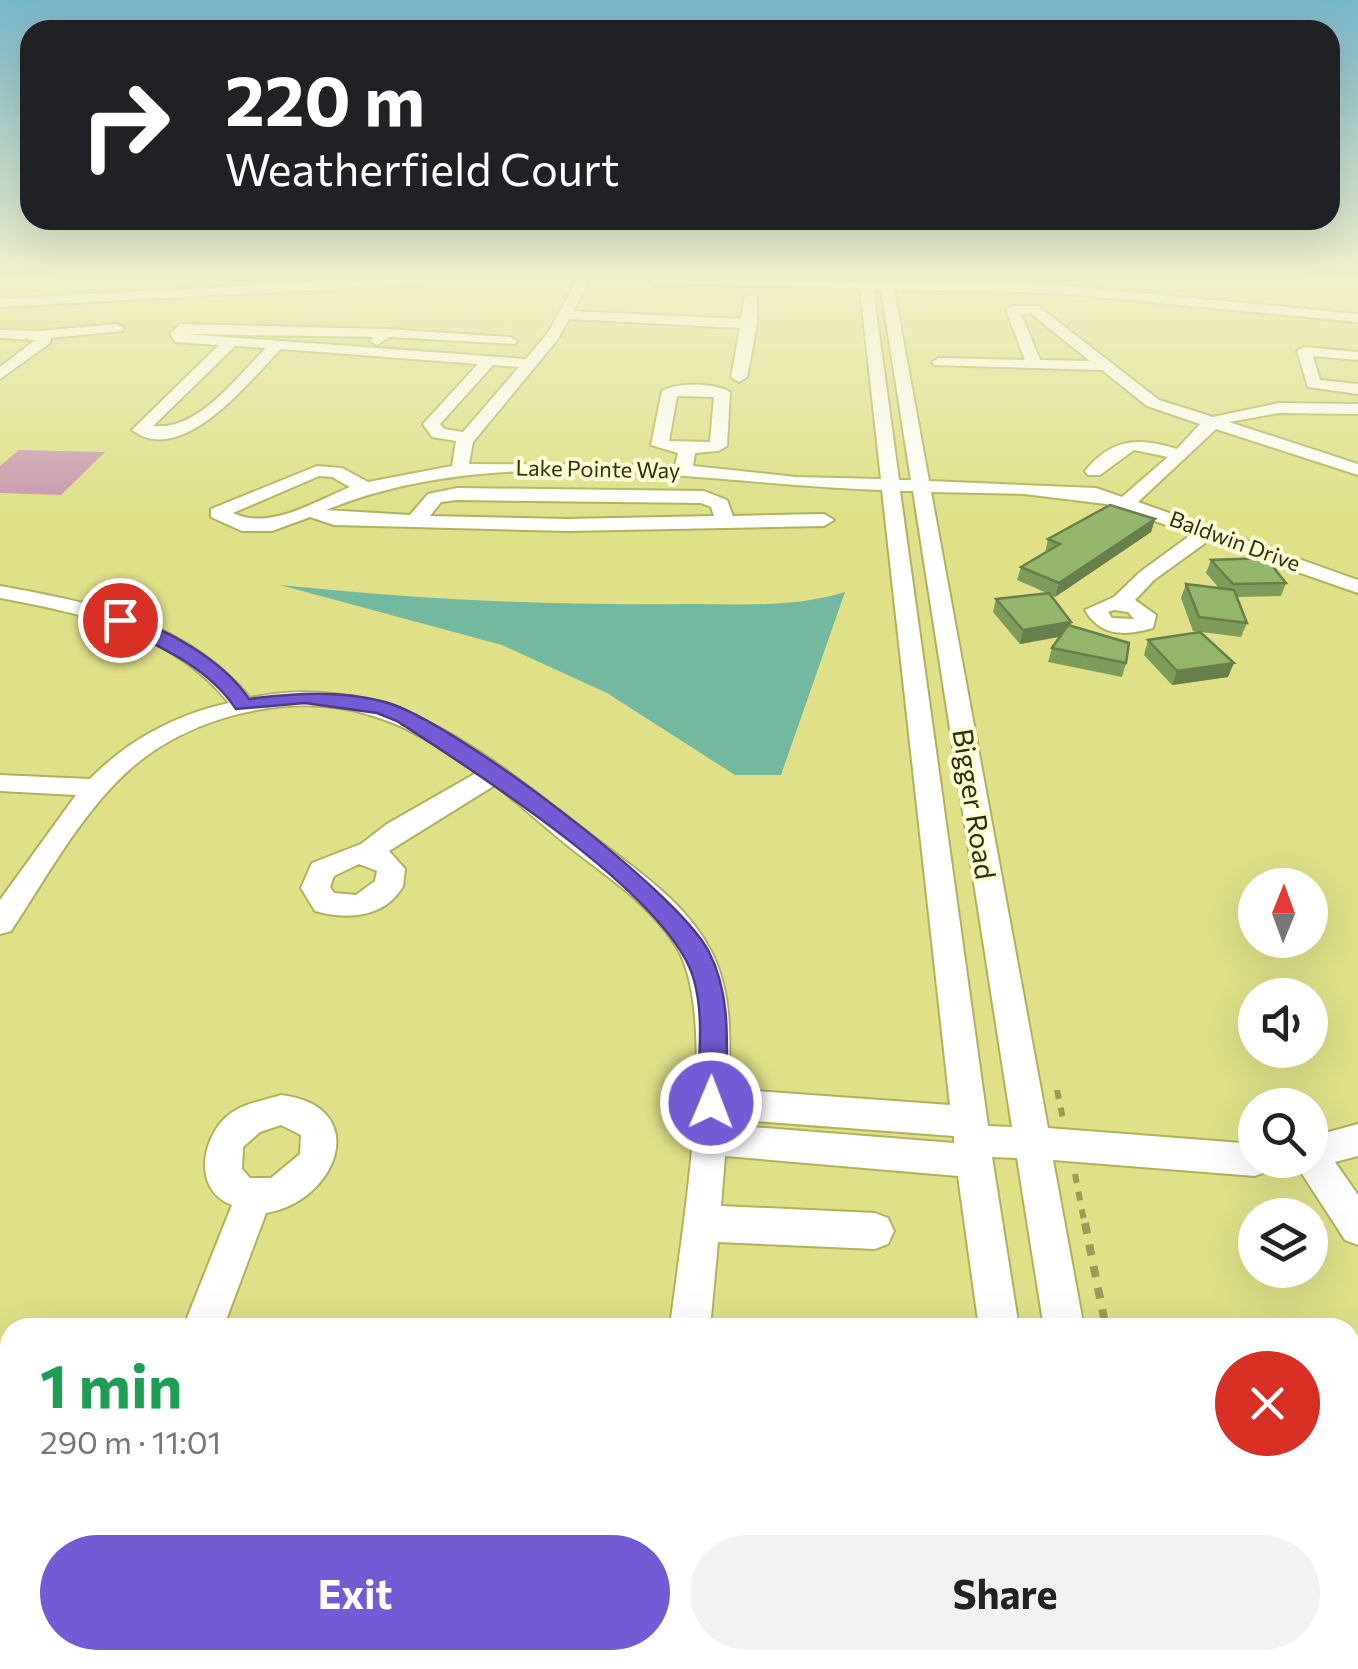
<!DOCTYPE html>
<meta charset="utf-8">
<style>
body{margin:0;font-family:Commissioner,sans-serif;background:#f2f2f2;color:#222;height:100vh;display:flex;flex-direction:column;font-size:38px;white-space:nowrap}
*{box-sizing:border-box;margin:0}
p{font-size:32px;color:#767676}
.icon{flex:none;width:55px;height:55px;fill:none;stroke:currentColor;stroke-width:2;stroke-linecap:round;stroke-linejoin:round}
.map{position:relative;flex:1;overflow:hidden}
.details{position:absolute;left:0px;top:1318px;width:1360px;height:352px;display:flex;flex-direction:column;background:#fff;border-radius:30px 30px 0 0;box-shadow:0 10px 40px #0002}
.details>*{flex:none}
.guide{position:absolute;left:20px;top:20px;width:1320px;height:210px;border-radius:30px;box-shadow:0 10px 40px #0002;background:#202124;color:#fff;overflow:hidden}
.needle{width:65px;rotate:1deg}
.fabs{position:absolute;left:1238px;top:868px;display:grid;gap:20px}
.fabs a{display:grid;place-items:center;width:90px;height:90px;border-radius:50%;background:#fff;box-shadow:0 10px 40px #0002;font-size:50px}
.pin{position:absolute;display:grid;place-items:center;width:85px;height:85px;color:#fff;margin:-42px;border:5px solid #fff;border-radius:50%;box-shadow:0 2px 10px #0007}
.me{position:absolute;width:110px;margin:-55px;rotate:1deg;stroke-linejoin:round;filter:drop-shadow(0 0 8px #0008)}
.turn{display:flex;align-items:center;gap:35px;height:210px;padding:0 40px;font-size:45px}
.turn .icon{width:130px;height:130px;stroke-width:2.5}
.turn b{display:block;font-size:70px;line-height:85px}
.round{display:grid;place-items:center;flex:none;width:105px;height:105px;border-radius:52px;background:#f2f2f2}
.head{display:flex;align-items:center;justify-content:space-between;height:170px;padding:0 40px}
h1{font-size:60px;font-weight:700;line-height:75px;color:#1e9e55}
.action{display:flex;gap:20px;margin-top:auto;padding:20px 40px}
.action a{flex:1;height:115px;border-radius:60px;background:#745bd5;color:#fff;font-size:40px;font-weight:700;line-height:115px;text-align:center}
.action a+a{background:#f2f2f2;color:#222}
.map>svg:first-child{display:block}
</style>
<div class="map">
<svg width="1358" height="1669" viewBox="0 0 1358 1669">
<rect width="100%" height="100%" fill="#dfe088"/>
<!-- green -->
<path fill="#c997ae" d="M 19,450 L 105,452 L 61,495 L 0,493 L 0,466 Z
M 802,1660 L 931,1660 L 931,1669 L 802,1669 Z"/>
<!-- water -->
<path fill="#72b99f" d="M 280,585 C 416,599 550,606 686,604 C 739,604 794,608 845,592 L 781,775 L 735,775 L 607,693 L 502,645 Z"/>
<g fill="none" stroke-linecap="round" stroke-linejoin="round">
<defs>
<path id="minor" d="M 345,280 L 429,280 L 423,284 L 0,307 L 0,299 Z
M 577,280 L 590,280 L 573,311 L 741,319 L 745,297 L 757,294 L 757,324 L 747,377 L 739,382 L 731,377 L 740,328 L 569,319 L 558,339 L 473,442 L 469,464 L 675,465 L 678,453 L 651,445 L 662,391 C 676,382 716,383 730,392 L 727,446 L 718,451 L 695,453 L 693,466 L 796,477 L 881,479 L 860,288 L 654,284 L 648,280 L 1056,285 L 1358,314 L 1358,322 L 1056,293 L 894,289 L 929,481 L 1096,488 L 1122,497 L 1168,457 L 1134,450 L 1100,475 L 1088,475 L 1085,471 C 1112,438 1138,437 1177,449 L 1200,424 L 1147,406 L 1102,370 L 934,365 L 932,362 L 939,358 L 1025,360 L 1006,310 L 1013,306 L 1038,306 L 1159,400 L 1213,417 L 1279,403 L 1358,404 L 1358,414 L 1279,413 L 1229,422 L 1358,464 L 1358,475 L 1216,429 L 1138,502 L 1358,580 L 1358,593 L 1208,541 L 1154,580 L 1135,600 L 1156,615 L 1153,628 C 1125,636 1101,637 1085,610 L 1114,597 L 1140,572 L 1192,534 L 1106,504 L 1024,494 L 931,492 L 1048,1128 L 1255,1144 L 1255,1160 L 1273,1160 L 1268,1171 L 1255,1176 L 1053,1160 L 1084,1328 L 1044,1328 L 1017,1158 L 992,1157 L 1019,1328 L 979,1328 L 958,1176 L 725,1156 L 721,1206 L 875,1213 L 888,1218 L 894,1231 L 888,1244 L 875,1249 L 718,1242 L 710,1328 L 670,1328 C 680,1240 721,1017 676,946 C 652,907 612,880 577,853 C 549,831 523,807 495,785 L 389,851 L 405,869 L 403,886 C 385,918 347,920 315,911 L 301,888 L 312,863 L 361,844 L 387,824 L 478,772 C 442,748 406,724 363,713 C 286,692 187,717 128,771 C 79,816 47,877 11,931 L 0,934 L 0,900 L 76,795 L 0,791 L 0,775 L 90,779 C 128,740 175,715 229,703 C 172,632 85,614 0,598 L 0,586 C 94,603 187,621 250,698 C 394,668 490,758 595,838 C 639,872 688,904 713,955 C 733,998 730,1043 728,1089 L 950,1105 L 882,490 C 700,484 500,439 326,510 L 410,515 L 428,494 L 457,488 L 704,491 L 727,500 L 733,516 L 824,514 L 834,520 L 824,526 L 567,531 L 334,525 L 310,517 L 272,531 L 242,531 L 211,517 L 211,509 L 317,466 L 342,468 L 368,482 L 452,466 L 456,441 L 432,437 L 423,424 L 478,364 L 281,349 C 249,381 183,468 132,430 L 219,345 L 175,342 L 170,333 L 181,324 L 385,329 L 510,337 L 517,341 L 515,344 L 389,337 L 377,345 L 370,341 L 373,337 L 185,334 L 526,359 L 547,334 ZM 873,289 L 881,289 L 911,480 L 899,480 ZM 1030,313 L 1090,361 L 1040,360 L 1021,314 ZM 235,346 L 266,348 C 236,377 199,431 153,426 ZM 493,365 L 519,367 L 463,432 L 444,429 L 440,424 ZM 677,396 L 714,397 L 710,442 L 669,441 ZM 319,476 L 332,477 L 350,487 C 316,501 269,531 233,513 ZM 900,491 L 913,491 L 1012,1127 L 988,1126 ZM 457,500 L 701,503 L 711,507 L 714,516 L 567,519 L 430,516 L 441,502 ZM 1114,610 L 1128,612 L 1134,619 L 1112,618 L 1108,612 ZM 359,864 L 377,871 L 375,881 L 356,895 L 334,893 L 330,887 L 334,876 ZM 727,1119 L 954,1136 L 954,1143 L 727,1125 Z
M 117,324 L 124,328 L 122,331 L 51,338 L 50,343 L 0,379 L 0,367 L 35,340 L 0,338 L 0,330 L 39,331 Z
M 1304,347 L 1358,352 L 1358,360 L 1313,356 L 1320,380 L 1358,384 L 1358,394 L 1308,387 L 1297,351 Z
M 281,1095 C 373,1106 338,1201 266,1213 L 223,1328 L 183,1328 L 232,1205 C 189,1189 203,1128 236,1110 C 249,1102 267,1100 281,1095 ZM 281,1125 L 301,1135 L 300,1154 L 271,1178 L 250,1178 L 242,1169 L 243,1147 L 260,1132 Z
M 1358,1124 L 1358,1156 L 1335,1162 L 1358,1195 L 1358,1245 L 1345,1240 L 1293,1160 L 1310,1160 L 1310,1137 Z
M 0,1424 L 10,1424 L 10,1468 L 0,1468 Z
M 1021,1660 L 1071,1660 L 1072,1669 L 1022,1669 Z
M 1096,1660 L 1146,1660 L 1147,1669 L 1097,1669 Z"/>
</defs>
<!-- minor casing -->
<use href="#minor" stroke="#b1b15b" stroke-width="4"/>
<!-- path-far1 -->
<path stroke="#9b9b57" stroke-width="6" stroke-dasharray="9 9" stroke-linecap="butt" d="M 1057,1090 L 1063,1119
M 1075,1174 L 1085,1226"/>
<!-- path -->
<path stroke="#9b9b57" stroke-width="8" stroke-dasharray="11 11" stroke-linecap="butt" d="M 1085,1223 L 1106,1328
M 1171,1660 L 1173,1669"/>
<!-- minor -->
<use href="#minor" fill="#fff" fill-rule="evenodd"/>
</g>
<!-- wall -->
<path fill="#7e9d5b" d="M 1155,519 L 1151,532 L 1055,597 L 1051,595 L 1070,625 L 1126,663 L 1122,677 L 1048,662 L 1052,648 L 1060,637 L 1020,644 L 993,612 L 996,599 L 1047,593 L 1017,580 L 1021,567 L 1045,553 L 1048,539 Z
M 1211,560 L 1286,583 L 1281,596 L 1237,597 L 1247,623 L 1241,637 L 1201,632 L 1228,677 L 1172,685 L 1144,655 L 1148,640 L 1200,632 L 1193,631 L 1181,598 L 1186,584 L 1219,588 L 1206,573 Z"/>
<!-- shaded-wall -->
<path fill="#677f4a" d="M 1155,519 L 1151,532 L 1055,597 L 1059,583 Z
M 1071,622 L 1067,635 L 1020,644 L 1023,630 Z
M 1234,663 L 1228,677 L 1172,685 L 1177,671 Z"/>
<!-- building -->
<path fill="#93b66a" stroke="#677f4a" stroke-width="2.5" d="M 1110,505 L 1155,519 L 1059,583 L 1021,567 L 1060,544 L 1048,539 Z
M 1266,558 L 1286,583 L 1233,584 L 1211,560 Z
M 1186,584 L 1234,590 L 1247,623 L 1199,617 Z
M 1049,593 L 1071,622 L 1023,630 L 996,599 Z
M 1068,625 L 1129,643 L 1126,663 L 1052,648 Z
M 1200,632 L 1234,663 L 1177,671 L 1148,640 Z"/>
<!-- sky -->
<linearGradient id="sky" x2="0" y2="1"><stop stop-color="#79b6cb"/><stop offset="0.54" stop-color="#f1f1c9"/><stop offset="1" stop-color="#f1f1c9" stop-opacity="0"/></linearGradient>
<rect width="1358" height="514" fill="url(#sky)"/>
<!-- route -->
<path fill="#745bd5" stroke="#4b3b8a" stroke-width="2.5" d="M 120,614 C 165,628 222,659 249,699 C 294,693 340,690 385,702 C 452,720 678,891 709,952 C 733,999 726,1052 726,1103 L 721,1111 L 711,1115 L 701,1111 L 697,1103 C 698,1063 705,1019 694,980 C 672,897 471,769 397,721 L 377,713 L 305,703 L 236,709 C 207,666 159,646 113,624 L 111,620 Z"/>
<g text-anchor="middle" stroke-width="8" stroke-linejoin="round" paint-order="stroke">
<!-- far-street labels -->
<g font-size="22" fill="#2f2f0a" stroke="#fdfed4">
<text transform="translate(598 469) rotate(1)" y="8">Lake Pointe Way</text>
<text transform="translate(1235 541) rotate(20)" y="8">Baldwin Drive</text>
</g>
<!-- street labels -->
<g font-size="28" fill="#2f2f0a" stroke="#fdfed4">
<text transform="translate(974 804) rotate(81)" y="10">Bigger Road</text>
</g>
</g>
</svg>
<div class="fabs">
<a><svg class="needle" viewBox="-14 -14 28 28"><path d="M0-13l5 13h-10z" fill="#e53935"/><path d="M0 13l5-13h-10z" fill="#767676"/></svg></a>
<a><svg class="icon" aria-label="sound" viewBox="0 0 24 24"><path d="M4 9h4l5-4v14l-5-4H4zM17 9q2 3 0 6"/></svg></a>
<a><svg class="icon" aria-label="search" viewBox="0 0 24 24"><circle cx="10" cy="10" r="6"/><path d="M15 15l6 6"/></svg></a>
<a><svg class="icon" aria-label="layers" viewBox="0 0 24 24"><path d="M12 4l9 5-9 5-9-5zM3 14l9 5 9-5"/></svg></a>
</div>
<div class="pin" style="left:120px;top:620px;background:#d93025"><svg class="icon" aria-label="arrive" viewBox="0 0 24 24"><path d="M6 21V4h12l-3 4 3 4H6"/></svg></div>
<svg class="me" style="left:711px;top:1103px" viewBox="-20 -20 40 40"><circle r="17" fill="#745bd5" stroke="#fff" stroke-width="3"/><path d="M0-11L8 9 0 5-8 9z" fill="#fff"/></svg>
<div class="guide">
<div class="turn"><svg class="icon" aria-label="right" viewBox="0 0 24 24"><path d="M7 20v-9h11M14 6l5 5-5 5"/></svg><div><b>220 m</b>Weatherfield Court</div></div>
</div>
<section class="details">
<div class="head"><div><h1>1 min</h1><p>290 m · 11:01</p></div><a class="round" style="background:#d93025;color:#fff"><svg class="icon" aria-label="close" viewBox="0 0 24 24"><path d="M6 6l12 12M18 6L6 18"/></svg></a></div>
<div class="action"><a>Exit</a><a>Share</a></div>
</section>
</div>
